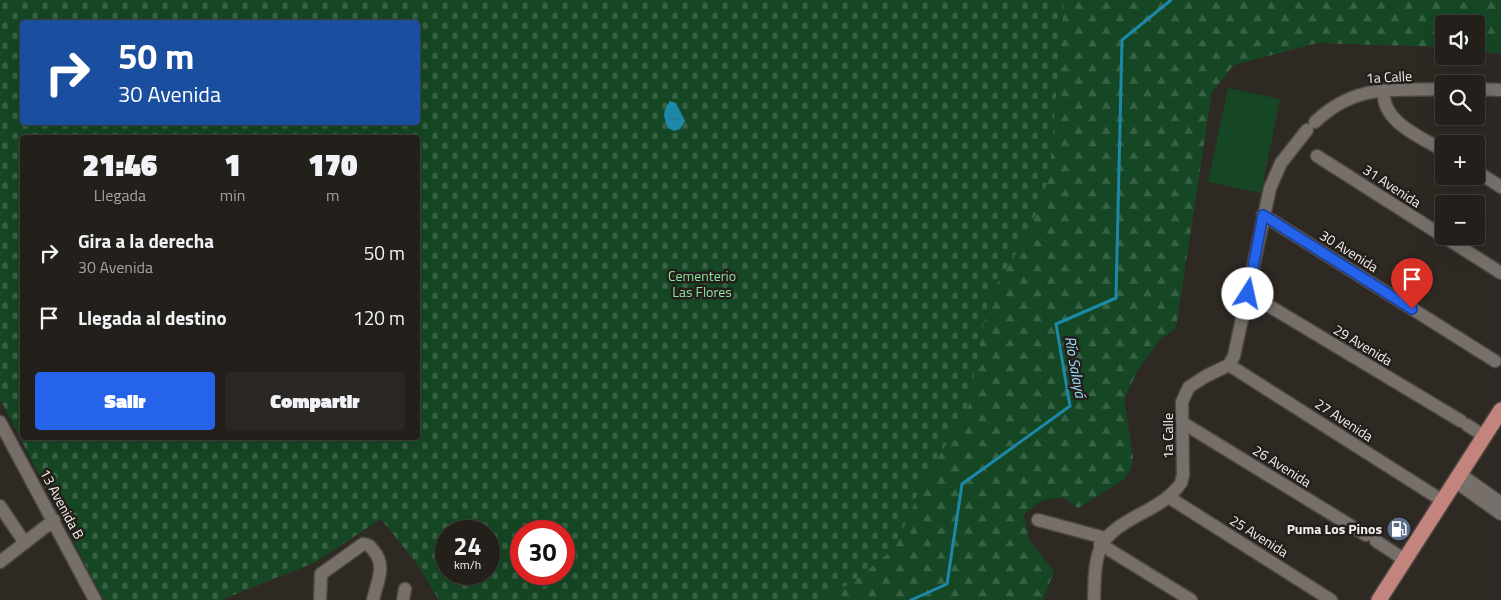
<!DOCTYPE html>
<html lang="es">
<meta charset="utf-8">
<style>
body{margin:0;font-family:"Titillium Web",sans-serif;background:#2b2724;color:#f1f3f6;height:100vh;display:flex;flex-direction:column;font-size:19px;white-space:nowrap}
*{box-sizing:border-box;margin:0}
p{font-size:16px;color:#a3a2a3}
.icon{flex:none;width:28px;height:28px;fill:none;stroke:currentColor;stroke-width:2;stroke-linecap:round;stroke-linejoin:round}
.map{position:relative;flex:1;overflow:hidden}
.side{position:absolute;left:20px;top:135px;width:400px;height:305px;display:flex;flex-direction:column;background:#231f1b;border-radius:5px;box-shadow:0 5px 20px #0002,0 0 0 1px #403d3a}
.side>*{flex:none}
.guide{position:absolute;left:20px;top:20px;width:400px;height:105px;border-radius:5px;box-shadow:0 5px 20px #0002,0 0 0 1px #403d3a;background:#1a4fa0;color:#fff;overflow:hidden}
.fabs{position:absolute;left:1435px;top:15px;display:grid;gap:10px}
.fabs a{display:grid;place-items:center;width:50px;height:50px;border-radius:5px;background:#231f1b;box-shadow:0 5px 20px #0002,0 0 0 1px #403d3a;font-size:25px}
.speed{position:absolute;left:435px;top:520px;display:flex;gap:10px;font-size:25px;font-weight:700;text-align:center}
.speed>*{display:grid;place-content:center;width:65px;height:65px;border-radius:50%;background:#231f1b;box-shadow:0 5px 20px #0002,0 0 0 1px #403d3a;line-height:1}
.speed small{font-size:12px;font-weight:400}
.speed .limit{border:8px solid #d22;background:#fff;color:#111}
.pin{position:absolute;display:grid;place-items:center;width:42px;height:42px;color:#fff;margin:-51px -21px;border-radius:50% 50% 50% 0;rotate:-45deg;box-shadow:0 0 5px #0007}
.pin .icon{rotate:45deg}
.me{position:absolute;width:55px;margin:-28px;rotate:10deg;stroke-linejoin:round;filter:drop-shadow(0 0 4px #0008)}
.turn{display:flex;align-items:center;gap:18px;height:105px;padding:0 15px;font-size:22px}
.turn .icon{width:65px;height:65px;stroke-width:2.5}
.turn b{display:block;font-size:35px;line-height:42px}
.eta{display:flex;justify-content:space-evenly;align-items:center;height:85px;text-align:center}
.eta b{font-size:30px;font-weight:800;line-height:35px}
.primary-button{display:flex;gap:10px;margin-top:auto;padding:10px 15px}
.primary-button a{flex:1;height:58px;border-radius:5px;background:#2563eb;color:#fff;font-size:20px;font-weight:800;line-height:58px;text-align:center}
.primary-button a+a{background:#2b2724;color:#f1f3f6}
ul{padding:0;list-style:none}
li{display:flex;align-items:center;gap:15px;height:65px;padding:0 15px}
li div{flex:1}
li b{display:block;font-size:19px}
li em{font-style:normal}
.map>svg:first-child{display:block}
</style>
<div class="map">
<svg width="1501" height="600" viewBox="0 0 1501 600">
<defs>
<pattern id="forest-firs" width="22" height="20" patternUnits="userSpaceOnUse" patternTransform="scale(1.25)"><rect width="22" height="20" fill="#154724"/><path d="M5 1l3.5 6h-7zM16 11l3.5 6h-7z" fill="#386244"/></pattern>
<pattern id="cemetery-stones" width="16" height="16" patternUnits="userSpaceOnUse" patternTransform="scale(1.25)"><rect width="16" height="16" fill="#154724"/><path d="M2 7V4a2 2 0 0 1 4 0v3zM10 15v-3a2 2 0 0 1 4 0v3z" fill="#386244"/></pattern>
<pattern id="water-ripples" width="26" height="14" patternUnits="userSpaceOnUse" patternTransform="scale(1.25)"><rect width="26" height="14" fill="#1d88aa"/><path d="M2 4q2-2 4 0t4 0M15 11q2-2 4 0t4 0" fill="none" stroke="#2f6e82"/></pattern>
</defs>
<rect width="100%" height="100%" fill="#2f2924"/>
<!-- grass -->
<path fill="#154724" d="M 1228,88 L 1280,99 L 1261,193 L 1208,182 Z"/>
<!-- forest -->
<path fill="url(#forest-firs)" d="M 1064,0 L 1501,0 L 1501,54 L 1476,50 L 1476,24 L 1444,24 L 1444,47 L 1317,43 L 1234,65 L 1212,92 L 1176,328 L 1161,339 L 1139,368 L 1124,399 L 1133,457 L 1131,469 L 1123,480 L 1078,508 L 1063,497 L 1041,501 L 1024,514 L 1029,540 L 1054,571 L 1043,600 L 822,600 L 857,579 L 908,519 L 919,490 L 968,407 L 989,296 L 1028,235 L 1049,178 Z"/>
<!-- cemetery -->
<path fill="url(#cemetery-stones)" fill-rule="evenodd" d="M 0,0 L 1064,0 L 1049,178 L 1028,235 L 989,296 L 968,407 L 919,490 L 908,519 L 891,551 L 857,579 L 822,600 L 439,600 L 417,564 L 381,519 L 314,563 L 221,600 L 107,600 L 103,599 L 0,399 ZM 22,22 L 418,22 L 418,122 L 22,122 ZM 22,138 L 418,138 L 418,438 L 22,438 ZM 446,531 L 489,531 L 489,574 L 446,574 ZM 521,531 L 564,531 L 564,574 L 521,574 Z"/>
<!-- water -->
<path fill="url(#water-ripples)" d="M 670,101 L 676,103 L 685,121 L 680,129 L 674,131 L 668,128 C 663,116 662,112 670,101 Z"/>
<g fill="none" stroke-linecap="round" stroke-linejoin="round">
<!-- stream -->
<path stroke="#1d88aa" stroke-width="3" d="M 911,600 L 947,584 L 962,484 L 1070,406 L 1056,324 L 1116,298 L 1122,40 L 1171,0"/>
<defs>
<path id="minor" d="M 1476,89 L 1501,90
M 1384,91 C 1381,122 1421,137 1444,151
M 1315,122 C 1356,83 1391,91 1444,89
M 1317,156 L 1501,273
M 1476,171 L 1501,187
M 1263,215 L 1495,361
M 1249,294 L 1461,421
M 1229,365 L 1443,501
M 0,422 L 95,600
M 1183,423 L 1366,535
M 1467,425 L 1484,436
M 1460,474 L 1501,503
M 1456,482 L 1501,514
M 1181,483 L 1183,475 L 1182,402 L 1186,393 L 1189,387 L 1206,376 L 1229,365 L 1234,356 L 1270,188 L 1281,163 L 1307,130
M 1170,498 L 1331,600
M 0,506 L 25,543
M 1038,520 L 1105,538
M 1376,541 L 1405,560
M 1100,544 L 1191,600
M 0,562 L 54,520
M 320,600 L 321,574 L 363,544 C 368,544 370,546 373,550 C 387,565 377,582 373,600
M 403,600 L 405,589
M 1094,600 C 1095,544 1098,536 1148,510 C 1160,503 1169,498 1178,487"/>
<path id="major" d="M 1379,600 L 1501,410"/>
</defs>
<!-- minor casing -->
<use href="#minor" stroke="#4c4743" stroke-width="15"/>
<!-- major casing -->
<use href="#major" stroke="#4c4743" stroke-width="18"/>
<!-- minor -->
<use href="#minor" stroke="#77706a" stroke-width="12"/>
<!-- major -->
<use href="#major" stroke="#c3847e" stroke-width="15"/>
</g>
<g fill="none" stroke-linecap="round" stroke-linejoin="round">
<defs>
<path id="route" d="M 1248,294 L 1263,215 L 1412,309"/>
</defs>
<!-- route casing -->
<use href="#route" stroke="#184099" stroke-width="12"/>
<!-- route -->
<use href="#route" stroke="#2563eb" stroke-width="9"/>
</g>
<!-- icons -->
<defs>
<symbol id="fuel-disc" viewBox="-11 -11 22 22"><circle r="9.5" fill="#5c6f8a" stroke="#251f1b"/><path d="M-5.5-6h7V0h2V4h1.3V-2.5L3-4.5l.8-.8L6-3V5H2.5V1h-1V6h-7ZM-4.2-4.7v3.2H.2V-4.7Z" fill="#fff"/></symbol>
</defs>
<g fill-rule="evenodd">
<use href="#fuel-disc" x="1385" y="515" width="28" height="28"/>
</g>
<g text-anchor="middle" stroke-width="5" stroke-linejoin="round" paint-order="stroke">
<!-- street labels -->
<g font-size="14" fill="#f4f0ed" stroke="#251f1b">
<text transform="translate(1389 77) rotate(-3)" y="5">1a Calle</text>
<text transform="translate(1392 186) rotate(33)" y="5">31 Avenida</text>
<text transform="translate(1349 251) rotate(32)" y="5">30 Avenida</text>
<text transform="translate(1363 345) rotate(31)" y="5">29 Avenida</text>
<text transform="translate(1344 420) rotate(33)" y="5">27 Avenida</text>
<text transform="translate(1168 436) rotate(-90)" y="5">1a Calle</text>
<text transform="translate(1282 466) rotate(32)" y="5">26 Avenida</text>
<text transform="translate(62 504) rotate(62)" y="5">13 Avenida B</text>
<text transform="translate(1259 536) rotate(32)" y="5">25 Avenida</text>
</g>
<!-- park labels -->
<g font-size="14" fill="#87e49d" stroke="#251f1b">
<text x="702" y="281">Cementerio<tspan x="702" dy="16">Las Flores</tspan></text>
</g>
<!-- poi labels -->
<g font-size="14" font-weight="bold" fill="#f4f0ed" stroke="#251f1b" text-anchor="end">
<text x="1382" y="534">Puma Los Pinos</text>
</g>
<!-- water labels -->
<g font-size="15" font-style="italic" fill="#9ce2ff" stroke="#251f1b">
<text transform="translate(1075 367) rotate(80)" y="5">Río Salayá</text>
</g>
</g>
</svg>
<div class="fabs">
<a><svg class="icon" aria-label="sound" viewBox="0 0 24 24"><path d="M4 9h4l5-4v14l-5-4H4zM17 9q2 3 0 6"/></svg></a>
<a><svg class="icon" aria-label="search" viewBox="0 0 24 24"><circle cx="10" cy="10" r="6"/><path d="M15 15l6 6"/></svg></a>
<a>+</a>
<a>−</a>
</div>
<div class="speed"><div>24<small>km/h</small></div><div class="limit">30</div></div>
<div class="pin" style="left:1412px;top:309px;background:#d93025"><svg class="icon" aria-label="arrive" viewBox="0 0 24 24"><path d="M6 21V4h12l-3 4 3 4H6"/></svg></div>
<svg class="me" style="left:1248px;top:294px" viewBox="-20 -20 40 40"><circle r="19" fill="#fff"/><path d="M0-13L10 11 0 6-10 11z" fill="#2563eb"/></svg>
<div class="guide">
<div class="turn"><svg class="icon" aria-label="right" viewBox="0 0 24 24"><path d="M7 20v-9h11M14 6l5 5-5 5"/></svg><div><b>50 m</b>30 Avenida</div></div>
</div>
<section class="side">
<div class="eta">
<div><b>21:46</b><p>Llegada</p></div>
<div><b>1</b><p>min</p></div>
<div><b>170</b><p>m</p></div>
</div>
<ul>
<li><svg class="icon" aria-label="right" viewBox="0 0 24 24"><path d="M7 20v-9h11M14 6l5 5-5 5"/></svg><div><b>Gira a la derecha</b><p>30 Avenida</p></div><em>50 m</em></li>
<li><svg class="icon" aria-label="arrive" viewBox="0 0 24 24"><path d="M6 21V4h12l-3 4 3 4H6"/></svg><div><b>Llegada al destino</b></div><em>120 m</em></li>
</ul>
<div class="primary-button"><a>Salir</a><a>Compartir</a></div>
</section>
</div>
